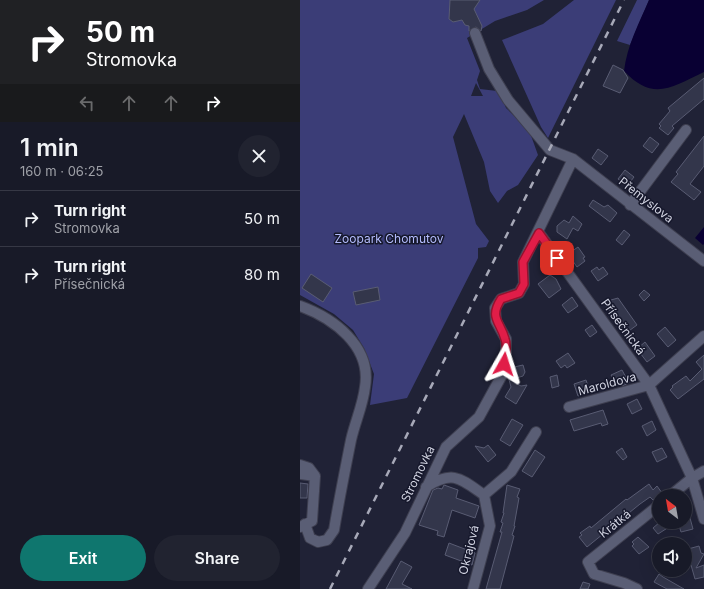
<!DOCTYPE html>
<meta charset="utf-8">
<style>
body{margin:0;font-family:Inter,sans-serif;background:#212330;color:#f1f3f6;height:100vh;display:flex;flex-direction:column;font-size:15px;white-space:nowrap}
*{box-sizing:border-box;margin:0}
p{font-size:13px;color:#9fa1a8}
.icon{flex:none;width:22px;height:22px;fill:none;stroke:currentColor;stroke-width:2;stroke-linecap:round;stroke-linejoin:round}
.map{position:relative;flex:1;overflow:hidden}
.panel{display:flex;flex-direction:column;background:#181a28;width:300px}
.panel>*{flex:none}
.hud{background:#202124;color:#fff;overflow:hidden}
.needle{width:26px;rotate:329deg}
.tools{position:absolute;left:352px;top:489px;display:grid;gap:8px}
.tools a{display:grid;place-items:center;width:40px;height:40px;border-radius:50%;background:#181a28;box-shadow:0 4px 16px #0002,0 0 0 1px #363845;font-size:20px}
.pin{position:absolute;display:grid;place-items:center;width:34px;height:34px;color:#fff;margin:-17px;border-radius:8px;box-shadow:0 2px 6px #0006}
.me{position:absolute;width:44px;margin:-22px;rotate:6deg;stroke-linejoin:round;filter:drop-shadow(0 0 3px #0008)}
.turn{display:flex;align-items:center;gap:14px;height:84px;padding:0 20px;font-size:18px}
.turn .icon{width:52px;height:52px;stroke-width:2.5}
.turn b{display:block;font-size:28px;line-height:34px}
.lanes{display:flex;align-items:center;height:38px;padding:0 20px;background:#0003;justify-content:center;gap:20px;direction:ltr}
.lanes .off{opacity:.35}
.round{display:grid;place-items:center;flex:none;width:42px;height:42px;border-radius:21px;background:#212330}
.headline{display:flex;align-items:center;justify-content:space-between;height:68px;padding:0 20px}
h1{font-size:24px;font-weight:600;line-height:30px}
.primary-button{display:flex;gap:8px;margin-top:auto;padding:8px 20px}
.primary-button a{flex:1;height:46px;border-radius:24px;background:#0f766e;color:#fff;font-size:16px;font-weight:600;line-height:46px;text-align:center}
.primary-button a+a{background:#212330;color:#f1f3f6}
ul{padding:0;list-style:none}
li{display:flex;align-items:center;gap:12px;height:56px;padding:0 20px;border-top:1px solid #363845}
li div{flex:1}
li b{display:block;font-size:15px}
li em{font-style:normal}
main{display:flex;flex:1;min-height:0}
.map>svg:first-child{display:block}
</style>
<main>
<section class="panel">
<div class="hud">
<div class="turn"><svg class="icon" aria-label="right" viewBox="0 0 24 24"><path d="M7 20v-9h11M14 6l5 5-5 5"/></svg><div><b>50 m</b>Stromovka</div></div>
<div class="lanes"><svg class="icon off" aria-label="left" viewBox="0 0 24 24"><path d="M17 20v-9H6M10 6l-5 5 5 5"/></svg><svg class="icon off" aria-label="ahead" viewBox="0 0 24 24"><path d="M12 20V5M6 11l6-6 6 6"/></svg><svg class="icon off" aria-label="ahead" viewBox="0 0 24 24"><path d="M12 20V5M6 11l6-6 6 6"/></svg><svg class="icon" aria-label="right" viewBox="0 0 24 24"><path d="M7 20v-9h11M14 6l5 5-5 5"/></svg></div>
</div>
<div class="headline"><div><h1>1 min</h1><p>160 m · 06:25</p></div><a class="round"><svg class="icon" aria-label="close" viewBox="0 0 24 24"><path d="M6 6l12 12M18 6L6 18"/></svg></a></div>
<ul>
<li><svg class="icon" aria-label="right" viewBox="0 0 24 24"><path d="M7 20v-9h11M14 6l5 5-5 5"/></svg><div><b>Turn right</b><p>Stromovka</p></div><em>50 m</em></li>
<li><svg class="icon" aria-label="right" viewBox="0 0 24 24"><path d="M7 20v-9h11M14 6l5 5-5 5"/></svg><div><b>Turn right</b><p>Přísečnická</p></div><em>80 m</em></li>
</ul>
<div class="primary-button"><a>Exit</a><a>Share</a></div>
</section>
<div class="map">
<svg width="404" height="589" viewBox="0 0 404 589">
<rect width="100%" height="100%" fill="#202236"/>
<!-- green -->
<path fill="#3b3d77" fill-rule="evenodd" d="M 0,0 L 244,0 L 227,10 L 195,21 L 167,38 L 180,71 L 177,80 L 180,89 L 197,91 L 200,94 L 206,108 L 229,130 L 238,155 L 218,185 L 207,191 L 198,203 L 190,191 L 184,162 L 164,114 L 153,137 L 176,224 L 189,241 L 186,247 L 178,248 L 178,258 L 107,398 L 70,405 L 74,374 L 64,348 L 53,330 L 34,314 L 0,295 ZM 176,83 L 183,96 L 171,96 Z
M 274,0 L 316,0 L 248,138 L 241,127 L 202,40 L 243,24 Z
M 337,0 L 349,0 L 330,45 L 317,41 Z"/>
<!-- water -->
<path fill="#090033" d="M 349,0 L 404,0 L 404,72 C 372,87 353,102 324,71 C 327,46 339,23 349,0 Z
M 404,227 L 404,244 L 403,245 L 395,238 Z"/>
<!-- building -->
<path fill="#33364b" stroke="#595c73" d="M 150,0 L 180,0 L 174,9 L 182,26 L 181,31 L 176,27 L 169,31 L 169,26 L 165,25 L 162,20 L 153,22 L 149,19 Z
M 313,65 L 323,70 L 328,78 L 320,93 L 303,86 Z
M 404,78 L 404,99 L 372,126 L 374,128 L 368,135 L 359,128 L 361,126 L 359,124 L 370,111 L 368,108 Z
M 404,136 L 404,166 L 390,184 L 401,192 L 394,200 L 371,182 L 378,174 L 376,172 Z
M 350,137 L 359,144 L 352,153 L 343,146 Z
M 298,149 L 308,156 L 301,165 L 292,158 Z
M 325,170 L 334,177 L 327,186 L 318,179 Z
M 293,200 L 304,207 L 308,205 L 317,213 L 310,222 L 289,206 Z
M 273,216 L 282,224 L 278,231 L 273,228 L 267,239 L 257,232 L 257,226 L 264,220 L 269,223 Z
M 324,230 L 330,235 L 322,245 L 316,240 Z
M 278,247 L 285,257 L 283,258 L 285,261 L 277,267 L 268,254 Z
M 297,267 L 299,270 L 303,267 L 308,274 L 298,281 L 291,271 Z
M 11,274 L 32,288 L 23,302 L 2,288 Z
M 250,275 L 256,279 L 261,289 L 249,298 L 238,284 Z
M 78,287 L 80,300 L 56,305 L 53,292 Z
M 344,290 L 350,295 L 344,301 L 339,295 Z
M 272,297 L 278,306 L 268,313 L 262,305 Z
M 318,298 L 337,325 L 326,333 L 306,306 L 311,300 Z
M 292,325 L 297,332 L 290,337 L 285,330 Z
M 365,327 L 376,340 L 368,347 L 357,334 Z
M 345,342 L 355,356 L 347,362 L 337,349 Z
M 268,353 L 275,363 L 267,368 L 265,365 L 261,368 L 256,361 Z
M 404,355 L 404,379 L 378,399 L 370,390 L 373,387 L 372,386 L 386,376 L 390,381 L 402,369 L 396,362 Z
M 223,365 L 225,372 L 223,376 L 210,380 L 221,386 L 227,385 L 216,404 L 205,397 L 211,387 L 208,376 L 210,368 Z
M 322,370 L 329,383 L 322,386 L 321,383 L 317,385 L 311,375 Z
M 257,375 L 259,386 L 252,388 L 250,377 Z
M 286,380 L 290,392 L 278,396 L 274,384 Z
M 337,399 L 342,409 L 332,414 L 327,404 Z
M 303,410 L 308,424 L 302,426 L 301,423 L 274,431 L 270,420 Z
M 212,419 L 223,425 L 210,446 L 200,440 Z
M 352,421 L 356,430 L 347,436 L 342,426 Z
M 188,445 L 196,455 L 188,462 L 175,446 L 184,448 Z
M 322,448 L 327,457 L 323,460 L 316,452 Z
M 362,448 L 367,457 L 357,462 L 352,452 Z
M 235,450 L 245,457 L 232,477 L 222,471 Z
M 0,483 L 8,484 L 7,498 L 0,498 Z
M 349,484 L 353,490 L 357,486 L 362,493 L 353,500 L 350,497 L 340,504 L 287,547 L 279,537 L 282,535 L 280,533 L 290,526 L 291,528 L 326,499 L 327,500 Z
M 144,485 L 158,490 L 156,498 L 179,506 L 175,518 L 152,510 L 144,537 L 137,535 L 138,531 L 119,525 L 133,490 L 138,488 L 142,489 Z
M 207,485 L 220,489 L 217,497 L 219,498 L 214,526 L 215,526 L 212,535 L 214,536 L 200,589 L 186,589 L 202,532 L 200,532 L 203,523 L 201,522 L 204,513 L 203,513 Z
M 385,507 L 387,507 L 393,529 L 381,532 L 378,522 L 385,522 Z
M 360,522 L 365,522 L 369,527 L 358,534 L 353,528 Z
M 338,537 L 349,547 L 339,554 L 332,546 L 334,544 L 332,542 Z
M 149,543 L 175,553 L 172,565 L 145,555 Z
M 385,546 L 388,549 L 399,546 L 401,553 L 404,554 L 396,568 L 404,565 L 404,577 L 395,579 L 391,565 L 385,567 Z
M 101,561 L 112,567 L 102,584 L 112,589 L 86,589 Z
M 359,574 L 363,577 L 384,589 L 367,589 L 354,582 Z
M 283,582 L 290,584 L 288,589 L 280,589 Z"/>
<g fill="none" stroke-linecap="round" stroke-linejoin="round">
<defs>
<path id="minor" d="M 175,33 L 189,69 L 208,100 L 250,150 L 273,159 L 404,261
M 330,205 L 386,130
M 239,233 L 349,385 L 392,478 L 404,519
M 0,306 C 33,318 72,346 65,387 C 63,405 55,422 51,440 C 45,470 39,500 34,530 L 27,540 L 18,542 L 10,538 L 5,524
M 269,407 L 349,385 L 404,336
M 0,465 L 9,468 L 15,476 L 12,521 L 0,527
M 0,474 L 15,476
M 126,487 C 153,470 160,478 184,495 L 190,526 L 173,589
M 184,495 L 211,472 L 236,432
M 370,496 L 392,478 L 404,471
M 68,589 L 105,533 L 146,447 L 179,417 L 202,375 L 206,352 L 206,339 L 196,321 L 195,308 L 201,299 L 219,293 L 224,284 L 223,262 L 273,159
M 337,589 L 324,583 L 294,574 L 288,562 L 359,505"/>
</defs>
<!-- minor casing -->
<use href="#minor" stroke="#3e3f50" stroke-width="12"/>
<!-- minor -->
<use href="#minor" stroke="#5a5e75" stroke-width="10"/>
<!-- rail -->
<path stroke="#a7a9b8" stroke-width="2.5" stroke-dasharray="7 7" stroke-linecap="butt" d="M 30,589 L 324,0"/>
</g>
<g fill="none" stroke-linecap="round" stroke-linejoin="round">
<defs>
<path id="route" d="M 204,364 C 205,356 208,346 205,339 C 200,321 189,318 201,299 L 219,293 L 224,284 L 223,262 L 239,233 L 257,258"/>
</defs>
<!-- route casing -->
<use href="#route" stroke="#92132f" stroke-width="10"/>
<!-- route -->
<use href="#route" stroke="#e11d48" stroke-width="7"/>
</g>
<g text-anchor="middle" stroke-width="3" stroke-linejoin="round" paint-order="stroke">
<!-- street labels -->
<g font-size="12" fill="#d1d3e1" stroke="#16182c">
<text transform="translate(346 200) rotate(38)" y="4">Přemyslova</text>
<text transform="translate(323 327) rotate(54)" y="4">Přísečnická</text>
<text transform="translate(307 384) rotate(-15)" y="4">Maroldova</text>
<text transform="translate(118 474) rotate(-64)" y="4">Stromovka</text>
<text transform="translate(315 524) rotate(-39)" y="4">Krátká</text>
<text transform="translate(169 550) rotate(-76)" y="4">Okrajová</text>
</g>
<!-- park labels -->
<g font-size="12" fill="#b4bcfd" stroke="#16182c">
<text x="89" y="243">Zoopark Chomutov</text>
</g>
</g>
</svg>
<div class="tools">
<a><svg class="needle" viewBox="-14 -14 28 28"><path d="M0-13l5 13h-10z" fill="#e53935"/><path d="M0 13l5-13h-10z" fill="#9fa1a8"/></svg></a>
<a><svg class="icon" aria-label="sound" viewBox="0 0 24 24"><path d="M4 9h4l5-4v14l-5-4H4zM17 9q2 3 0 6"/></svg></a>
</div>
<div class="pin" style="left:257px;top:258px;background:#d93025"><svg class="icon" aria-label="arrive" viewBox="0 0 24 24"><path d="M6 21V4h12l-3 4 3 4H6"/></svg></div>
<svg class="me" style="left:204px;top:364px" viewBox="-20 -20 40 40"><path d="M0-17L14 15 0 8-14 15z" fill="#e11d48" stroke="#fff" stroke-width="4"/></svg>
</div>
</main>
